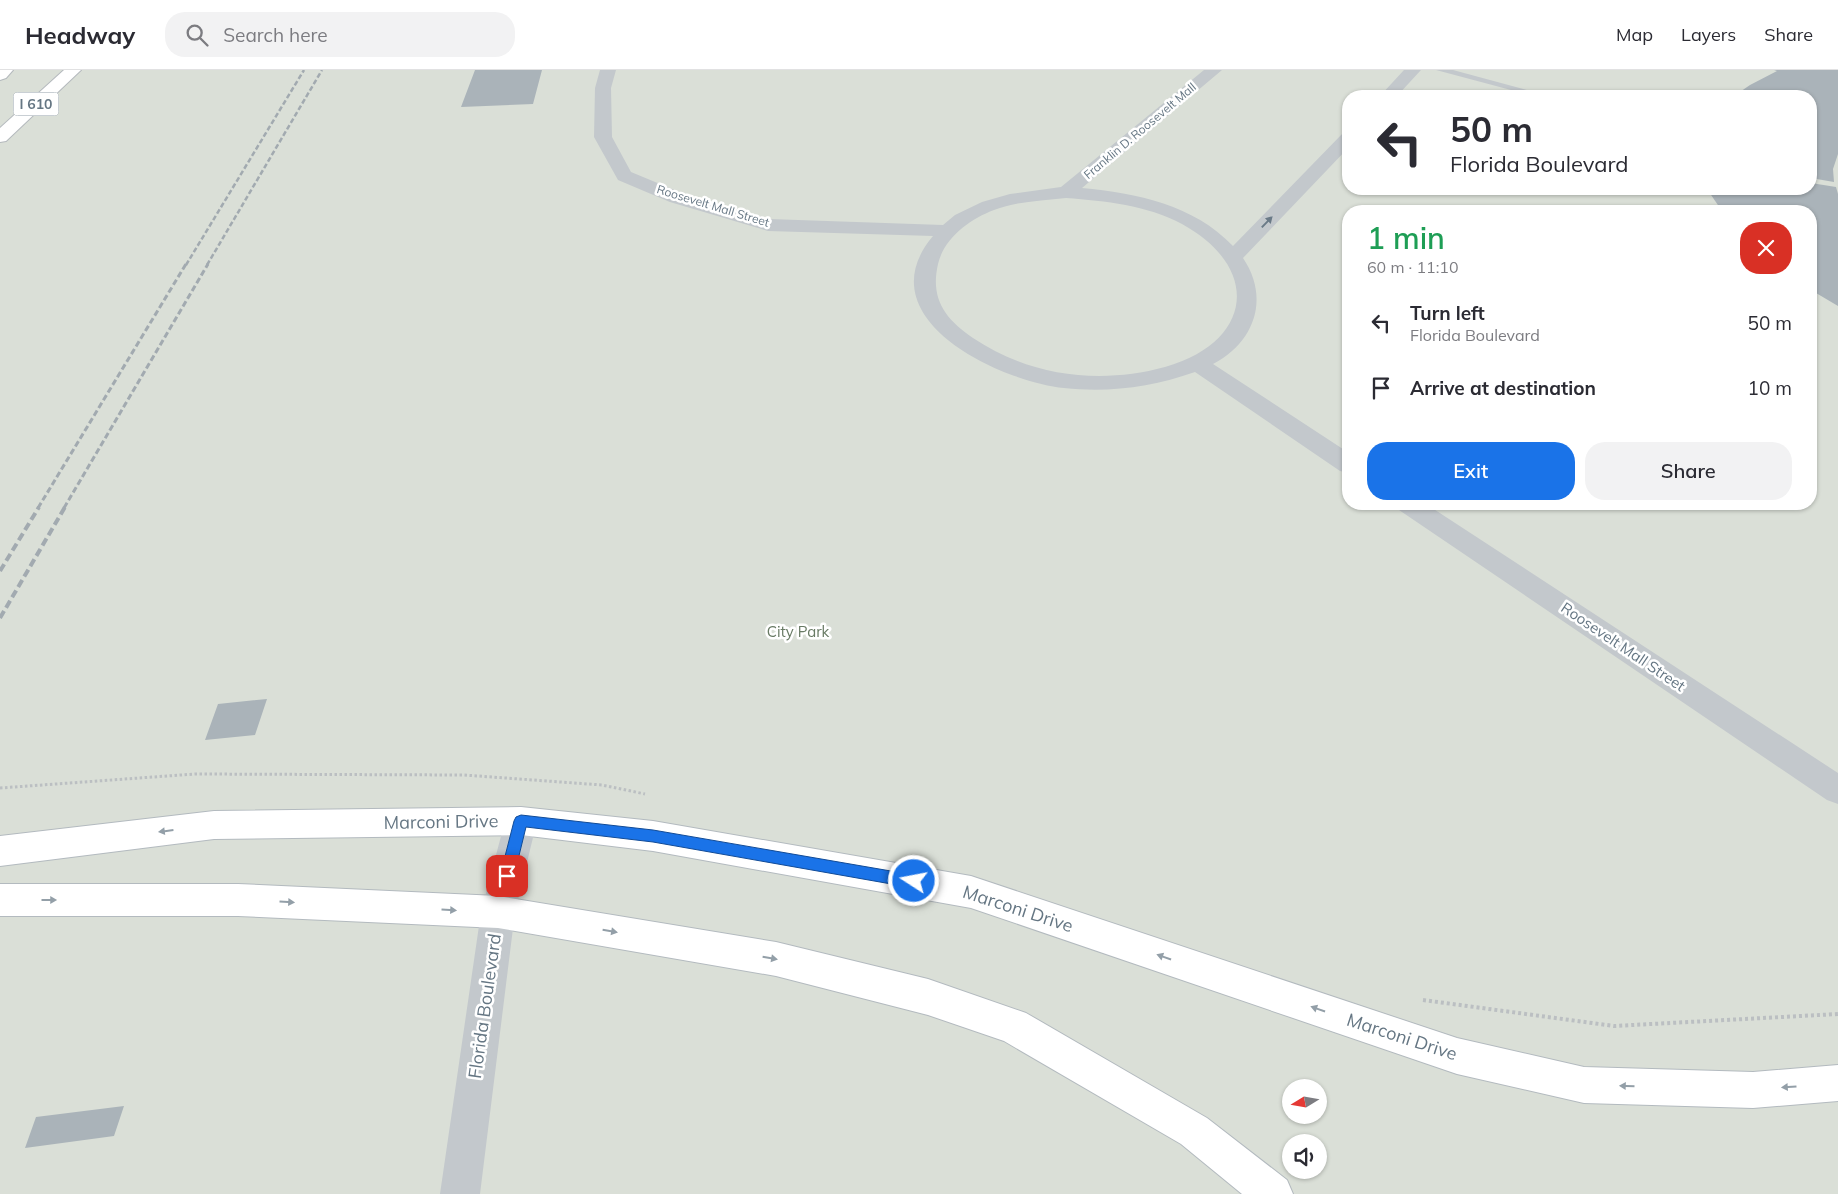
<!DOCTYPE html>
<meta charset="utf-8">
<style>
body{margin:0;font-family:Mulish,sans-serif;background:#f2f2f3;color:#2b2b33;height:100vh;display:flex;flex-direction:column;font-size:19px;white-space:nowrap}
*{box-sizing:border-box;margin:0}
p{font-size:16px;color:#7c7c81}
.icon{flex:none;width:28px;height:28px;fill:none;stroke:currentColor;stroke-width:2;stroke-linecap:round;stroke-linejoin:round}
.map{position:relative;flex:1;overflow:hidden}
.drawer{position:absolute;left:1342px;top:135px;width:475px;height:305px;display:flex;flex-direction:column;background:#fff;border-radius:20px;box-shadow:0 1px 4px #0004}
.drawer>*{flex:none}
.top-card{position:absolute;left:1342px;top:20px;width:475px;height:105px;border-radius:20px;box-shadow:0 1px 4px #0004;background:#fff;color:#2b2b33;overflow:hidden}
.needle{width:32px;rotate:259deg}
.controls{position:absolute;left:1282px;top:1009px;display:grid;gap:10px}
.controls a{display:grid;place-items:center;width:45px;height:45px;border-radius:50%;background:#fff;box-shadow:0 1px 4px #0004;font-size:25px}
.pin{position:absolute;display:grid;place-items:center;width:42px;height:42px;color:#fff;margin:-21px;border-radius:10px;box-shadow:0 2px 8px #0006}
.me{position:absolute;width:55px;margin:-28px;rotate:281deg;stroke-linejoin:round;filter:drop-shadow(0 0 4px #0008)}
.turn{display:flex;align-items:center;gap:18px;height:105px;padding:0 25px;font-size:22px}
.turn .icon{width:65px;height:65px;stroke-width:2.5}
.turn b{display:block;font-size:35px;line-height:42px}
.round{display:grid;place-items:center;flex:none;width:52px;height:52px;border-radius:20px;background:#f2f2f3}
.head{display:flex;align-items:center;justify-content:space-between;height:85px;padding:0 25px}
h1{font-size:30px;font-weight:600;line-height:38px;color:#1e9e55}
.primary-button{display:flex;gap:10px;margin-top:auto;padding:10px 25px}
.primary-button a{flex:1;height:58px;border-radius:20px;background:#1a73e8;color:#fff;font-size:20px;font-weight:600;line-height:58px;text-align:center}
.primary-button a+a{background:#f2f2f3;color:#2b2b33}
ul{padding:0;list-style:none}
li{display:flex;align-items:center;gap:15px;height:65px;padding:0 25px}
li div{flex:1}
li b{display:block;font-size:19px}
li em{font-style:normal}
header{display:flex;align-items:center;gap:30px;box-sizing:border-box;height:70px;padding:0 25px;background:#fff;border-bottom:1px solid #e1e1e2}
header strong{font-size:24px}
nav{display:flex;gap:28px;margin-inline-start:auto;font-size:18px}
.search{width:350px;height:45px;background:#f2f2f3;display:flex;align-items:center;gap:12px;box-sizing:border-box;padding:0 18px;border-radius:20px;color:#7c7c81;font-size:19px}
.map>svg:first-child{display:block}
</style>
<header>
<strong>Headway</strong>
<div class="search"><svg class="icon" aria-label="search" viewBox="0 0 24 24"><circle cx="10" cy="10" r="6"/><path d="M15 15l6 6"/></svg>Search here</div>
<nav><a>Map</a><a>Layers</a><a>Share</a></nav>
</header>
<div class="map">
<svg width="1838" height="1124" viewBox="0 0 1838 1124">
<rect width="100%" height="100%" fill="#fafaf8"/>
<!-- green -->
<path fill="#dadfd7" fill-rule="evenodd" d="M 0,0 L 1838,0 L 1838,1124 L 0,1124 ZM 1349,26 L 1811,26 L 1811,119 L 1349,119 ZM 1349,141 L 1811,141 L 1811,434 L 1349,434 ZM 1291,1018 L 1319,1018 L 1319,1045 L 1291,1045 ZM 1291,1072 L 1319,1072 L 1319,1100 L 1291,1100 Z"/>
<!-- building -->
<path fill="#aab3b9" d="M 475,0 L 542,0 L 533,34 L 461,37 Z
M 1774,0 L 1838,0 L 1838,84 L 1833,99 L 1834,112 L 1811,108 L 1811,26 L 1734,26 L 1750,15 L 1777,1 Z
M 1811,113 L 1836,117 L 1838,124 L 1838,236 L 1811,220 L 1811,141 L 1722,141 L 1707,119 L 1811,119 Z
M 267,629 L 255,665 L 205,670 L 218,634 Z
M 124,1036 L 114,1066 L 25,1078 L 36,1047 Z"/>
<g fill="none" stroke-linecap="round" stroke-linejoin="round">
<defs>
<path id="secondary" d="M 521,737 L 653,751 L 971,806 L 1457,968 L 1584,997 L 1753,1002 L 1838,995 L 1838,1031 L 1753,1038 L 1584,1033 L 1457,1004 L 971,838 L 653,781 L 521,765 L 214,769 L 0,796 L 0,766 L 214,741 Z
M 0,814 L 238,814 L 498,826 L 776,872 L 928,909 L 1026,943 L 1207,1048 L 1287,1110 L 1293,1124 L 1242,1124 L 1181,1074 L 1004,971 L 928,945 L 776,906 L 498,858 L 238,846 L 0,846 Z"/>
<path id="highway" d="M 0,0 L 13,0 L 6,8 L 0,10 Z
M 64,0 L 81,0 L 6,71 L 0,72 L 0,58 Z"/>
</defs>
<!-- secondary casing -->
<use href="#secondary" stroke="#b3babf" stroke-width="2"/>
<!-- highway casing -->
<use href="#highway" stroke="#b4b9bd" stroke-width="2"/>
<!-- path-far1 -->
<path stroke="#bbbfc2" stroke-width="3" stroke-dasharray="2.5 2.5" stroke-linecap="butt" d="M 0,718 L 195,704 L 464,705 L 602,715 L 645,724"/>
<!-- path -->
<path stroke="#bbbfc2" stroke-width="4" stroke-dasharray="3 3" stroke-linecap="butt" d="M 1423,930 L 1614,956 L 1838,944"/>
<!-- lane -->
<path fill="#c3c8cc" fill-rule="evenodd" d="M 1436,0 L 1453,0 L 1549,26 L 1533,26 Z"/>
<!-- street -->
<path fill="#c3c8cc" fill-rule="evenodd" d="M 600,0 L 616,0 L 611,18 L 612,67 L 631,102 L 684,124 L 769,149 L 943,155 L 955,145 L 982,132 L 1010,124 L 1061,117 L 1204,0 L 1222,0 L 1082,118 C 1137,123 1194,135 1233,176 L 1343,63 L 1349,62 L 1349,77 L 1243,188 C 1270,228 1255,272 1213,294 L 1349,383 L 1349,403 L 1340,401 L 1195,302 C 1152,317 1109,323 1064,318 C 999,311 864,248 933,166 L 768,161 L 670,132 L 618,110 L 594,67 L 595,18 ZM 1066,128 C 1106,131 1146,135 1182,154 C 1262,198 1253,272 1165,297 C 1099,315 1030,306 973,268 C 945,249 930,229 938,194 C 944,168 970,149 994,140 C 1017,131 1042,131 1066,128 Z
M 1404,0 L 1421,0 L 1397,26 L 1380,26 Z
M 1396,434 L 1426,434 L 1838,703 L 1838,734 L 1827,730 L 1399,440 Z
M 521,737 L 532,741 L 537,751 L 515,842 L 480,1124 L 440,1124 L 481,842 L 505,751 L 510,741 Z"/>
<!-- secondary -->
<use href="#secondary" fill="#fff" fill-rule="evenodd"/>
<!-- highway -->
<use href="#highway" fill="#fff" fill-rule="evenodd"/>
<!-- rail-far2 -->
<path stroke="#a2aab0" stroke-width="2.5" stroke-dasharray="5 2.5" stroke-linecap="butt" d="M 186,195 L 304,0
M 207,195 L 322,0"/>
<!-- rail-far1 -->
<path stroke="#a2aab0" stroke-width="3" stroke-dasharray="6 3" stroke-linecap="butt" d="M 38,438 L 186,194
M 64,438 L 208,194"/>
<!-- rail -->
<path stroke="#a2aab0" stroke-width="4" stroke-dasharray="8 4" stroke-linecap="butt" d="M 0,501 L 39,437
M 0,548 L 65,437"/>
</g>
<!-- one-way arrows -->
<defs><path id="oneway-solid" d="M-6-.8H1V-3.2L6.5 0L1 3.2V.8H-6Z" transform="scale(1.25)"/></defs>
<use fill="#6a7a87" href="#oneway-solid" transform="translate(1267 152) rotate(-46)"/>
<g fill="#939fa8">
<use href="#oneway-solid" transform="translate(166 761) rotate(173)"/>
<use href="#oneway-solid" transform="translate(49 830)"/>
<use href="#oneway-solid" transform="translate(287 832) rotate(3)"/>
<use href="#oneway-solid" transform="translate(449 840) rotate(3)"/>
<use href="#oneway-solid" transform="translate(610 861) rotate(10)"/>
<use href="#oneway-solid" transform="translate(1164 887) rotate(-161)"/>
<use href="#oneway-solid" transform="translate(770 888) rotate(10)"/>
<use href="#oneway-solid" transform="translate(1318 939) rotate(-161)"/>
<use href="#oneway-solid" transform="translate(1627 1016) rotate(-178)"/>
<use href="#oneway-solid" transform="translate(1789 1017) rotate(176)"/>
</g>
<!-- route -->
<path fill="#1a73e8" stroke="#114b97" d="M 521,745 L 653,760 L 914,805 L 919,807 L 921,811 L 919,816 L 914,818 L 653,772 L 526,757 L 514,806 L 512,810 L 507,812 L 502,810 L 500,806 L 514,751 L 516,747 Z"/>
<g text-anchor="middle" stroke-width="5" stroke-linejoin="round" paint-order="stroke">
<!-- far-street labels -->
<g font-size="12" fill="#657683" stroke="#fff">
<text transform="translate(1140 61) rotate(-40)" y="4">Franklin D. Roosevelt Mall</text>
<text transform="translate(713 136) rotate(17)" y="4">Roosevelt Mall Street</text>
</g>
<!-- shield labels -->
<rect fill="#fff" stroke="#939fa8" stroke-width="1" x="13.5" y="22.5" width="45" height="23" rx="4"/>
<g font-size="14" font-weight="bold" fill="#657683">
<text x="36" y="39">I 610</text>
</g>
<!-- park labels -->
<g font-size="15" fill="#687a64" stroke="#fff">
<text x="798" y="567">City Park</text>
</g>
<!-- street labels -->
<g font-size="15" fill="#657683" stroke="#fff">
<text transform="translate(1623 577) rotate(34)" y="5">Roosevelt Mall Street</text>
</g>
<!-- near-street labels -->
<g font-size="18" fill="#657683" stroke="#fff">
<text transform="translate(441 752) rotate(-1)" y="6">Marconi Drive</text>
<text transform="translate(1018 839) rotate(18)" y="6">Marconi Drive</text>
<text transform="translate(485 936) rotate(-82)" y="6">Florida Boulevard</text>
<text transform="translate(1402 967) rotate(18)" y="6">Marconi Drive</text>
</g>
</g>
</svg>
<div class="controls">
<a><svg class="needle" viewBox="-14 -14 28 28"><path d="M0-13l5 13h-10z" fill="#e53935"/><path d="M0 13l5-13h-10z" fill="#7c7c81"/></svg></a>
<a><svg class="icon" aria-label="sound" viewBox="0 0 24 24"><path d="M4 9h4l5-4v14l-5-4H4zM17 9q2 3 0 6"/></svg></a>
</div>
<div class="pin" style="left:507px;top:806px;background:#d93025"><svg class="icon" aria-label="arrive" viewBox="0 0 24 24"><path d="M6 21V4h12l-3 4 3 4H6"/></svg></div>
<svg class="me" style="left:914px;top:811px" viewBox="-20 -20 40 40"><circle r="17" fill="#1a73e8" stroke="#fff" stroke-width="3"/><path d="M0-11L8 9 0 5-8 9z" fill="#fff"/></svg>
<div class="top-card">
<div class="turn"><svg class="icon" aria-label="left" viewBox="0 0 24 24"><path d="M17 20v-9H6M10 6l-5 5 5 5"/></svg><div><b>50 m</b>Florida Boulevard</div></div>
</div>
<section class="drawer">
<div class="head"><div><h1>1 min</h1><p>60 m · 11:10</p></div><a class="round" style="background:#d93025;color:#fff"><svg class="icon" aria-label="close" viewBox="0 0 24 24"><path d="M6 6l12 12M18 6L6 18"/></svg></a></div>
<ul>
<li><svg class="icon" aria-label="left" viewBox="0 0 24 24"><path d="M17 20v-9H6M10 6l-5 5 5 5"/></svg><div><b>Turn left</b><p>Florida Boulevard</p></div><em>50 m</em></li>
<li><svg class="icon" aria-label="arrive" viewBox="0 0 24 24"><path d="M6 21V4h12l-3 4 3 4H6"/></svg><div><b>Arrive at destination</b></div><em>10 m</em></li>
</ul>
<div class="primary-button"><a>Exit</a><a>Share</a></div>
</section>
</div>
